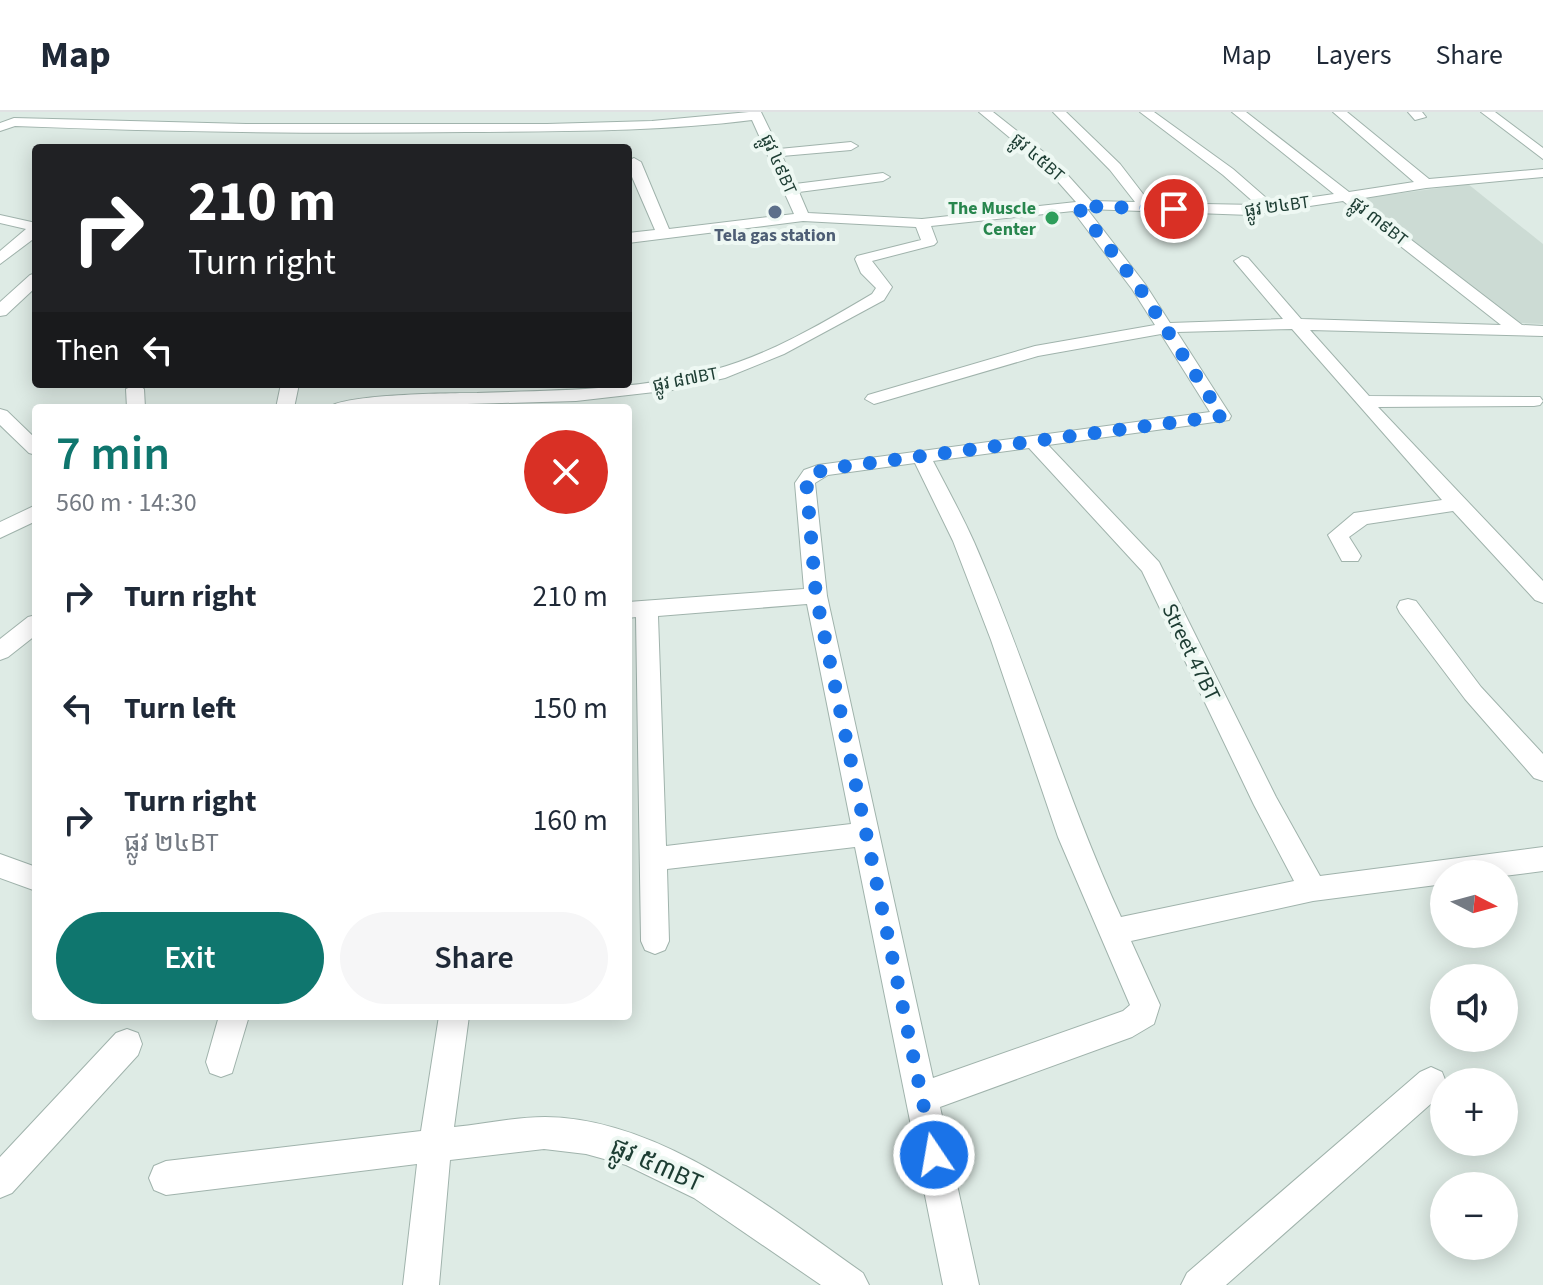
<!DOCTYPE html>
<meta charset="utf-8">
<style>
body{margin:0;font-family:"Source Sans 3","Noto Sans Khmer",sans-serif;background:#f6f6f7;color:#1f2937;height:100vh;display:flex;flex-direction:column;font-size:30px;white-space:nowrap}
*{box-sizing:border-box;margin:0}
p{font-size:26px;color:#747a83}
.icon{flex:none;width:44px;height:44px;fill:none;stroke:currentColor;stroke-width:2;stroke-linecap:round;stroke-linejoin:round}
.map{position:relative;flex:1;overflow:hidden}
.panel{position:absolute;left:32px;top:292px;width:600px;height:616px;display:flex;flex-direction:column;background:#fff;border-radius:8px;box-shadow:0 4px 20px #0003}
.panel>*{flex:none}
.hud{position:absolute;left:32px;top:32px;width:600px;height:244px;border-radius:8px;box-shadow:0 4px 20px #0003;background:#202124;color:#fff;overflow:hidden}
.needle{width:52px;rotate:96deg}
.tools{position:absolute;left:1430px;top:748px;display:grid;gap:16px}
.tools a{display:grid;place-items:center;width:88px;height:88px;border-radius:50%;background:#fff;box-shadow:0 4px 20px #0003;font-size:40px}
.pin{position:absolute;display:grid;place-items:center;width:68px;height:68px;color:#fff;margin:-34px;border:4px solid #fff;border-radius:50%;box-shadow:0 2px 8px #0007}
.me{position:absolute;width:88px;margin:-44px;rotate:348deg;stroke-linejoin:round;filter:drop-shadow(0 0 6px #0008)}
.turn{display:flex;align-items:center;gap:28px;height:168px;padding:0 24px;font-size:36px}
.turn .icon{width:104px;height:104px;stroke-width:2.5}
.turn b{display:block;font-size:56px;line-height:68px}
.then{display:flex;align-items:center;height:76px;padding:0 24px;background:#0003;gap:16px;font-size:30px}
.round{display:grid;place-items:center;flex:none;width:84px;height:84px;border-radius:42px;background:#f6f6f7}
.headline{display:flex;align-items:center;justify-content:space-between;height:136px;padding:0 24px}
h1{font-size:48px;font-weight:600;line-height:60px;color:#0f766e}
.action{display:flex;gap:16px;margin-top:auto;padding:16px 24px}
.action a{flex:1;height:92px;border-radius:48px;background:#0f766e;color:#fff;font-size:32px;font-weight:600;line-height:92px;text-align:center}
.action a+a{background:#f6f6f7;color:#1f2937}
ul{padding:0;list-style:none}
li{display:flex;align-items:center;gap:24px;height:112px;padding:0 24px}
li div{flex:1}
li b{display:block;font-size:30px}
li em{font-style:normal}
header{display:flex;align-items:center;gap:48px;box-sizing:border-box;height:112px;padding:0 40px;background:#fff;border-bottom:2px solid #e0e1e3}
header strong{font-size:38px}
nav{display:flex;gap:44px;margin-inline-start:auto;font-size:28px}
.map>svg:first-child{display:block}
</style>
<header>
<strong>Map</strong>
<nav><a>Map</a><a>Layers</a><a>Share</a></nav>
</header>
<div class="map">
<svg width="1543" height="1173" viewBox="0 0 1543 1173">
<rect width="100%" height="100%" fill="#deebe5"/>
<!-- built -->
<path fill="#ccdbd4" d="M 1468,72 L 1543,132 L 1543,212 L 1519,211 L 1359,87 Z"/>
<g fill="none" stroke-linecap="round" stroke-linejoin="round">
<defs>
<path id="minor" d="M 749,0 L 761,0 L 779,37 L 851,30 L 858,34 L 851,38 L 782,44 L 795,72 L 883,61 L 890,65 L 883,69 L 799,80 L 808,101 L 922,107 L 1076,90 L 1045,55 L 979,0 L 993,0 L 1055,49 L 1091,89 L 1135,90 L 1110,58 L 1053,0 L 1066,0 L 1120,52 L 1150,91 L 1257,93 L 1223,63 L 1140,0 L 1154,0 L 1233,57 L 1272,91 L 1334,82 L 1232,0 L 1246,0 L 1349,80 L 1414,70 L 1333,0 L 1347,0 L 1429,67 L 1543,57 L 1543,65 L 1426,76 L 1358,87 L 1522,213 L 1543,214 L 1543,224 L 1310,218 L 1369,284 L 1540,285 L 1543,289 L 1540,293 L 1534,294 L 1378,295 L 1543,469 L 1543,491 L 1535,488 L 1453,399 L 1367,412 L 1349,425 L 1361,444 L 1358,449 L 1342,449 L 1328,423 L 1354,401 L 1442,388 L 1292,217 L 1177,220 L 1231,304 L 1229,308 L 1048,333 L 1159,450 L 1276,685 L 1320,764 L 1543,735 L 1543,759 L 1504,764 L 1444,762 L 1444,772 L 1313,789 L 1131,829 L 1160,893 L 1154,912 L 1132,925 L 940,995 L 979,1173 L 943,1173 L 855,735 L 667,757 L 669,829 L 665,838 L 655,842 L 645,838 L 641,829 L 636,505 L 628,506 L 628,490 L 804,477 L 795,371 L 804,358 L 818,353 L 1210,300 L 1161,222 L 1038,244 L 874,292 L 865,287 L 868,283 L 1035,234 L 1155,213 L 1132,177 L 1073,99 L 931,114 L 937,130 L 934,133 L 872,149 L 892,175 L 884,188 L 784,242 L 725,266 L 672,278 L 576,289 L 328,296 C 341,282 453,281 477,281 C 556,278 636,279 713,258 C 769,243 823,211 872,182 L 876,176 L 861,161 L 855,147 L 857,144 L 921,128 L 916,115 L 803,109 L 628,131 L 628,121 L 655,118 L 629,58 L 628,49 L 634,46 L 641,50 L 669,117 L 794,102 L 752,8 C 657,20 562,19 466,20 C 316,22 166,20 15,14 L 0,19 L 0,11 L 14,6 L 246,12 L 547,12 L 652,9 ZM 1343,89 L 1501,213 L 1301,207 L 1248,146 L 1242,144 L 1234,149 L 1283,207 L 1170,211 L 1145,172 L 1087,97 L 1250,103 ZM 1029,336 L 1142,459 L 1254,693 L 1294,769 L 1121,805 C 1065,683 1028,553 974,430 C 962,403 947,376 933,349 ZM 915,351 L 953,429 L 991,528 L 1058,725 L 1130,893 L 1123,899 L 933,966 L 827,484 L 815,371 L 828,363 ZM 807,492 L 851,712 L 666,734 L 658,504 Z
M 1408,0 L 1422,0 L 1426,5 L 1415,8 Z
M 1481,0 L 1495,0 L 1543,36 L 1543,47 Z
M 0,103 L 36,111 L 36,125 L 0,152 L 0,139 L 26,117 L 0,111 Z
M 36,161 L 36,175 L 6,203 L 0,204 L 0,190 L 30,163 Z
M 137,272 L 144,277 L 145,296 L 127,296 L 126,277 Z
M 281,272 L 299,272 L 294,296 L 276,296 Z
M 0,297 L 7,299 L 36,327 L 36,343 L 29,341 L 0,313 Z
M 36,393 L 36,409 L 0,426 L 0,410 Z
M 1408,487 L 1416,489 L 1481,575 L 1543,642 L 1543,669 L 1534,666 L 1465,587 L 1400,501 L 1397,495 L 1400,489 Z
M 36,503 L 36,523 L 8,545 L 0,548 L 0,527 L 28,505 Z
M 0,742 L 36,755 L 36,779 L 0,766 Z
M 219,904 L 249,904 L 232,961 L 221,965 L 210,961 L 206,950 Z
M 439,904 L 469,904 L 454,1015 C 484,1012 515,1005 545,1005 C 661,1006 773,1098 863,1161 L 869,1173 L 821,1173 L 694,1086 L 626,1053 L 586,1042 L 544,1037 L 450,1048 L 439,1173 L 403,1173 L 417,1052 L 166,1083 L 154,1078 L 149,1066 L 154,1054 L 166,1049 L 421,1019 Z
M 127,917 L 138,921 L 142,932 L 138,943 L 12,1081 L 0,1086 L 0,1045 L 116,921 Z
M 1431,955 L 1442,960 L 1446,970 L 1442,982 L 1226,1173 L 1181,1173 L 1187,1161 L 1420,960 Z"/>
</defs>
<!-- minor casing -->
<use href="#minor" stroke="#a0b3ac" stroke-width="2"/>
<!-- minor -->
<use href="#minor" fill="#fff" fill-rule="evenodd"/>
</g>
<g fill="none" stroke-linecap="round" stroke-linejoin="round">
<!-- route -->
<path stroke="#1a73e8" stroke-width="14" stroke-dasharray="0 25.2" d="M 934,1043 L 816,484 L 806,366 L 825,357 L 1222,304 L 1139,175 L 1077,94 L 1174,97"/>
</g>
<!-- markers -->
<circle fill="#5c6f8a" stroke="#eef8f3" stroke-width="3" cx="775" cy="100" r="8"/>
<circle fill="#2e9e5b" stroke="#eef8f3" stroke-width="3" cx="1052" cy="106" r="8"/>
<g text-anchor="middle" stroke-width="8" stroke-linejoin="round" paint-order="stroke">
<!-- far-street labels -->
<g font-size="18" fill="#1d3d33" stroke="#eef8f3">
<text transform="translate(1038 45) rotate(41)" y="6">ផ្លូវ ៤៥BT</text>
<text transform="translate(779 52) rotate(66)" y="6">ផ្លូវ ៤៩BT</text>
<text transform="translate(1277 94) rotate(-8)" y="6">ផ្លូវ ២៤BT</text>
<text transform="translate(1379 109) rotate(38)" y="6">ផ្លូវ ៣៩BT</text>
<text transform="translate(685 267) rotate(-11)" y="6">ផ្លូវ ៨៧BT</text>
</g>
<!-- far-leisure labels -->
<g font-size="18" font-weight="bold" fill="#27864d" stroke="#eef8f3" text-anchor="end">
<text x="1036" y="102">The Muscle<tspan x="1036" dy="21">Center</tspan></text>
</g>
<!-- far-service labels -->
<g font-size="18" font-weight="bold" fill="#4e5e75" stroke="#eef8f3">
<text x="775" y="129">Tela gas station</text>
</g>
<!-- street labels -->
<g font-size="22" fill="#1d3d33" stroke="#eef8f3">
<text transform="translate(1192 540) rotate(64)" y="8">Street 47BT</text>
</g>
<!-- near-street labels -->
<g font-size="26" fill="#1d3d33" stroke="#eef8f3">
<text transform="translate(657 1052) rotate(24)" y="9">ផ្លូវ ៥៣BT</text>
</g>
</g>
</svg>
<div class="tools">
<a><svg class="needle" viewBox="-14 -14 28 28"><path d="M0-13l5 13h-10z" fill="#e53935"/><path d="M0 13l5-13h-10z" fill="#747a83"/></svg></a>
<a><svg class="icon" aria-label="sound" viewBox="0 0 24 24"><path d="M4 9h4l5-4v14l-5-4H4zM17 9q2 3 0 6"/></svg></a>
<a>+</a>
<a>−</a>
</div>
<div class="pin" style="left:1174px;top:97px;background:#d93025"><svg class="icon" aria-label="arrive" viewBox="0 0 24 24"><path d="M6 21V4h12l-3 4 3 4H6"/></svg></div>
<svg class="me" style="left:934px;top:1043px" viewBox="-20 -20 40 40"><circle r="17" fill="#1a73e8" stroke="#fff" stroke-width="3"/><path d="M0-11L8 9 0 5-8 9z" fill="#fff"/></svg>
<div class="hud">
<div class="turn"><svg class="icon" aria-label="right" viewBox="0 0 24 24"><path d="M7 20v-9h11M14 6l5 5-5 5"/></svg><div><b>210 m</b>Turn right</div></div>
<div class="then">Then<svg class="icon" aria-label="left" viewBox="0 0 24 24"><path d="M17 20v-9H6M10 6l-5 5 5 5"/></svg></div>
</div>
<section class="panel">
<div class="headline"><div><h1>7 min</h1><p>560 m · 14:30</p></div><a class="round" style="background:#d93025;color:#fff"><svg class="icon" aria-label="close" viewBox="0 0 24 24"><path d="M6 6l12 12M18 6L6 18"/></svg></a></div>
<ul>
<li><svg class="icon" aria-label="right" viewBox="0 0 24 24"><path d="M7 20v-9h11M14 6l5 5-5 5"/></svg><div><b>Turn right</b></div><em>210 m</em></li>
<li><svg class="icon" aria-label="left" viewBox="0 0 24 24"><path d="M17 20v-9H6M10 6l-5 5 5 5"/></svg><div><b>Turn left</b></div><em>150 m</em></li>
<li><svg class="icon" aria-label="right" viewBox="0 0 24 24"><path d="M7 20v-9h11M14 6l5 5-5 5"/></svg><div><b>Turn right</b><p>ផ្លូវ ២៤BT</p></div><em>160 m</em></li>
</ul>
<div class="action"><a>Exit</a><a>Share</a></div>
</section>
</div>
